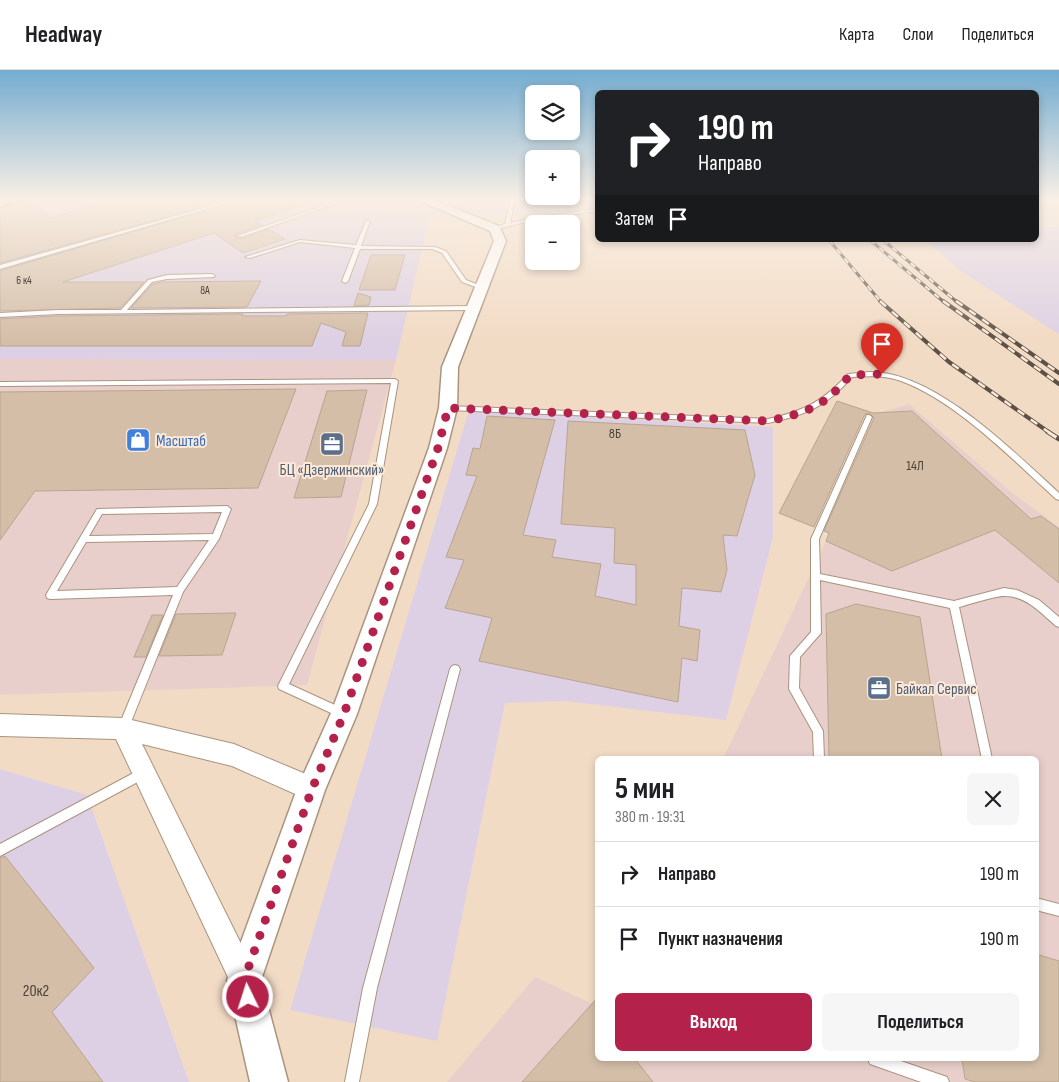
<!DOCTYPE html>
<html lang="ru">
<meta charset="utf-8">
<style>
body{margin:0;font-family:"Sofia Sans Condensed",sans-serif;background:#f6f6f6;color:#202124;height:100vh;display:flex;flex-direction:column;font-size:19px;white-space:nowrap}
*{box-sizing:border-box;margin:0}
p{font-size:16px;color:#757577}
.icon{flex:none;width:28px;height:28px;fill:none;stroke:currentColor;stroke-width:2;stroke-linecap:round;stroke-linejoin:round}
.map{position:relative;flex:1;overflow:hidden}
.details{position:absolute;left:595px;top:686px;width:444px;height:305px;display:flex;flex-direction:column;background:#fff;border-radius:8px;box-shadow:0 2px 8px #0003}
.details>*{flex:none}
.banner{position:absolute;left:595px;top:20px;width:444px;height:152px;border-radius:8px;box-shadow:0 2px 8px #0003;background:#202124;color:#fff;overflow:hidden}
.fabs{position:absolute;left:525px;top:15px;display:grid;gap:10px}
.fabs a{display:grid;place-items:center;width:55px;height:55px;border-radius:8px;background:#fff;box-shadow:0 2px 8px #0003;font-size:25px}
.pin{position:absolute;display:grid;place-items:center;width:42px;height:42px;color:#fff;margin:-51px -21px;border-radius:50% 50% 50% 0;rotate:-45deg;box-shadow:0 0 5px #0007}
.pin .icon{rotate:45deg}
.me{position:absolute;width:55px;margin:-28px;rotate:356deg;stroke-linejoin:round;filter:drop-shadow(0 0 4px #0008)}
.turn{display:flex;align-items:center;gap:18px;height:105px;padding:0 20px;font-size:22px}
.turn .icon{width:65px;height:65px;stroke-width:2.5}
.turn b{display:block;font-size:35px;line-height:42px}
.then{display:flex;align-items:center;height:48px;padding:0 20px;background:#0003;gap:10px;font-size:19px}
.round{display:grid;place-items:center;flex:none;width:52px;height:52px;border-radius:8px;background:#f6f6f6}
.summary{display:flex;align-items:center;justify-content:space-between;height:85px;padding:0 20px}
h1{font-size:30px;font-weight:700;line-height:38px}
.button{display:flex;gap:10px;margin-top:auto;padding:10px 20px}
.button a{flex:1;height:58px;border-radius:8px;background:#b4224c;color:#fff;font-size:20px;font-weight:700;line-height:58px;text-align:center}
.button a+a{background:#f6f6f6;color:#202124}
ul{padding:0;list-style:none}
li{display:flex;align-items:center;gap:15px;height:65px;padding:0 20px;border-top:1px solid #e0e0e0}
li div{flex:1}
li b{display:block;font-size:19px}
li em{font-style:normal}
header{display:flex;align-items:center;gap:30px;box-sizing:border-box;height:70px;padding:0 25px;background:#fff;border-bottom:1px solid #e0e0e0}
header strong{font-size:24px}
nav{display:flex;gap:28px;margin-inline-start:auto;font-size:18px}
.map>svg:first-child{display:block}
</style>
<header>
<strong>Headway</strong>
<nav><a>Карта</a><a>Слои</a><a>Поделиться</a></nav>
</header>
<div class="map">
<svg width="1059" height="1012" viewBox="0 0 1059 1012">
<rect width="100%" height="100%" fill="#f2dbc5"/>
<!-- commercial -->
<path fill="#e9cfcb" d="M 0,289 L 396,290 L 307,615 L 0,625 Z
M 909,334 L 1011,422 L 1059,457 L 1059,1012 L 447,1012 L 535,907 L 597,936 L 598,989 L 1036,989 L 1036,689 L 723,689 L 826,471 L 882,342 Z"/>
<!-- industrial -->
<path fill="#ddd0e4" d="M 18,129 L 597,129 L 597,141 L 430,144 L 396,290 L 0,289 L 0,133 Z
M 1036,157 L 1059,157 L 1059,264 L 964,203 L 925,170 L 1036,170 Z
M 469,340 L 773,357 L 773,467 L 726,650 L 565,631 L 505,633 L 437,971 L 290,940 Z
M 0,699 L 87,725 L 189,1012 L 0,1012 Z"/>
<!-- building -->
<path fill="#d4bea8" stroke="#b9a48f" d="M 121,129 L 231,129 L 0,193 L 0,138 L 30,130 L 50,148 Z
M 243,129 L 312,129 L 312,132 L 255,151 L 262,155 L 236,164 L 235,167 L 242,169 L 269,159 L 285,169 L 243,183 L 214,163 L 63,212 L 144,212 L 120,238 L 0,241 L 0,201 Z
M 371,185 L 405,185 L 395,220 L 359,220 Z
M 261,211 L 247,237 L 131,238 L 153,214 L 163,212 Z
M 358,223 L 371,227 L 369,235 L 354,236 Z
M 368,243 L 360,276 L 342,276 L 346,262 L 321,253 L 312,276 L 0,276 L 0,249 L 58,246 L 243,244 L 242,246 L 286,246 L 287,244 Z
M 296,319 L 258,418 L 35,421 L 0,470 L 0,322 Z
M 367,320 L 341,427 L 294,428 L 327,321 Z
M 837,331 L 873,343 L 912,341 L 1031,449 L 1041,446 L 1059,459 L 1059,513 L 995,460 L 892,501 L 826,471 L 829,463 L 824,461 L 874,348 L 869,343 L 865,344 L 814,457 L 779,443 Z
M 487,346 L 555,350 L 523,465 L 556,470 L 552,487 L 601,494 L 595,526 L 636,535 L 636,495 L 614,493 L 615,458 L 561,454 L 568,351 L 745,360 L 755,405 L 737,466 L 723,465 L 727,500 L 721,522 L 682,518 L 679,556 L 700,560 L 697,591 L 682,588 L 678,632 L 479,591 L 492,548 L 445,538 L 464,490 L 446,487 L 477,406 L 466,405 L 473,378 L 480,379 Z
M 856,534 L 920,547 L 942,689 L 829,689 L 826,544 Z
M 236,543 L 222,585 L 159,586 L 176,544 Z
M 152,545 L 163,545 L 146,587 L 134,587 Z
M 5,786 L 94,898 L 52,942 L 103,1012 L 0,1012 L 0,788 Z
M 1036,884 L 1059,891 L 1059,1012 L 975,1012 L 965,1009 L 962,989 L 1036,989 Z
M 598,927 L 598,989 L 635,989 L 653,1012 L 522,1012 Z"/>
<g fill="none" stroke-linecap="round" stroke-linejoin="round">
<defs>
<path id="service" d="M 236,129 L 241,129 L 0,199 L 0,195 Z
M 343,129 L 348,129 L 241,167 L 237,166 Z
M 511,129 L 515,129 L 510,153 L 537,147 L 598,139 L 598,141 L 537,149 L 493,160 L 493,158 L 505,154 Z
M 368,150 L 370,151 L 361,176 L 435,177 L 446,181 L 466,210 L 484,217 L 481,219 L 462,212 L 442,183 L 432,179 L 360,179 L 348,211 L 345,213 L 342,211 L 355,178 L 300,172 L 250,188 L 245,187 L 300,170 L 356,175 L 366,151 Z
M 212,204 L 215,206 L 214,207 L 167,209 L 152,212 L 127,240 L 473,236 L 476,238 L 473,240 L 58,244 L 0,247 L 0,243 L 58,240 L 121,240 L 148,210 L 167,205 Z
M 869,302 C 933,300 1014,382 1059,423 L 1059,430 L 1056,429 C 1013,390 956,331 901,311 C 885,305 869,306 852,307 C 826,337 806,345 768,353 L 448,340 L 445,338 L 448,336 L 768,349 C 804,341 824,331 848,304 Z
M 395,309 L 398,311 L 377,434 L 289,614 L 348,641 L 349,644 L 348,647 L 344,649 L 279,619 L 278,616 L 369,434 L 391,313 L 0,316 L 0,312 Z
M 867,345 L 869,345 L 872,347 L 819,469 L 820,504 L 954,531 L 1004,518 L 1017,520 L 1039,530 L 1059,547 L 1059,557 L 1056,556 C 1041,543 1026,526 1005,526 C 994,526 971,534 959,537 L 992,689 L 982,689 L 950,538 L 820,510 L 821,563 L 800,587 L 799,618 L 823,661 L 824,689 L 814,689 L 813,662 L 789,619 L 790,586 L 811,562 L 811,469 Z
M 227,436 L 231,439 L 219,469 L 183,522 L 127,662 L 123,663 L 119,662 L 118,658 L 173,525 L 50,529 L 47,528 L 46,525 L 97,439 ZM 222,442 L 213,464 L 89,466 L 102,444 ZM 209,470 L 177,517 L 57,521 L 86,472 Z
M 455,595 L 458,596 L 460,599 L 377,918 L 359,1012 L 345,1012 L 363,918 L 450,599 L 452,596 Z
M 143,698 L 147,699 L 149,703 L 147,707 L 0,786 L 0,774 Z
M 1036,828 L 1059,834 L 1059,846 L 1036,840 Z
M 868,989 L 895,989 L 947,1007 L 949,1012 L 921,1012 L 870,994 Z"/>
<path id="minor" d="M 0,644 L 123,648 L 234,674 L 320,710 L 323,719 L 320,728 L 311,731 L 232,696 L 142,674 L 254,900 L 258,910 L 254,920 L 244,924 L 234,920 L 116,669 L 0,666 Z"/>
<path id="tertiary" d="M 416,129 L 431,129 L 499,156 L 506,171 L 458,297 L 457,338 L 447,378 L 357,644 L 325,720 L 261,910 L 288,1012 L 250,1012 L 227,910 L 297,719 L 331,643 L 429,378 L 439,338 L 442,297 L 494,171 L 490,161 Z"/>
</defs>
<!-- service casing -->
<use href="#service" stroke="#a9947f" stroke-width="2"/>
<!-- minor casing -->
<use href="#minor" stroke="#a9947f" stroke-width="2"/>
<!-- tertiary casing -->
<use href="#tertiary" stroke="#a9947f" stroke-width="3"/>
<!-- service -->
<use href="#service" fill="#fff" fill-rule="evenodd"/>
<!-- minor -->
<use href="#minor" fill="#fff" fill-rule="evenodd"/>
<!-- tertiary -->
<use href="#tertiary" fill="#fff" fill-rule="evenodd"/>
<defs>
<path id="rail-far2" d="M 0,136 L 29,129
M 829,170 L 881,232
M 870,170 L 944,232
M 883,170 L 957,232"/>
<path id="rail-far1" d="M 880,231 L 949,292 L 1050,363
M 943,231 L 1059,314
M 956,231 L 1059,303"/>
<path id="rail" d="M 1048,362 L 1059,369"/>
</defs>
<!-- rail-far2 casing -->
<use href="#rail-far2" stroke="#5d5145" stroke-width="3"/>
<!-- rail-far1 casing -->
<use href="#rail-far1" stroke="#5d5145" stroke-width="4"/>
<!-- rail casing -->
<use href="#rail" stroke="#5d5145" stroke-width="5"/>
<!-- rail-far2 -->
<use href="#rail-far2" stroke="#fce9d7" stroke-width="2" stroke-dasharray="6" stroke-linecap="butt"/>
<!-- rail-far1 -->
<use href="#rail-far1" stroke="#fce9d7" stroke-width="2.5" stroke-dasharray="8" stroke-linecap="butt"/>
<!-- rail -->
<use href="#rail" stroke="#fce9d7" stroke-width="3" stroke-dasharray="10" stroke-linecap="butt"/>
</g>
<!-- sky -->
<linearGradient id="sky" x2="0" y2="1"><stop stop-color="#74acd0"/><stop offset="0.48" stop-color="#f9efe5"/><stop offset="1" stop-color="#f9efe5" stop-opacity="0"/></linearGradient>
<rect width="1059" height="270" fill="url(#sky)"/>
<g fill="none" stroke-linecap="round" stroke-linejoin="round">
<!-- route -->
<path stroke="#b4224c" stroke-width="9" stroke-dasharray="0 16.2" d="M 248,927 L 244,910 L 312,719 L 344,644 L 438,378 L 448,338 L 768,351 C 807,343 825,336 850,305 L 882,304"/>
</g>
<!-- icons -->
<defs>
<symbol id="shop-square" viewBox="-11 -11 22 22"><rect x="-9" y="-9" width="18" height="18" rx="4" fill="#3f7fe0" stroke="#fce9d7"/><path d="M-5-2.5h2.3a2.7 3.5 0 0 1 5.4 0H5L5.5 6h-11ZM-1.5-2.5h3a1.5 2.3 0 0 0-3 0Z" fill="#fff"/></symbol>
<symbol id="office-square" viewBox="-11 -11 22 22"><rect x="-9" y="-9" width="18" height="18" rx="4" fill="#5c6f8a" stroke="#fce9d7"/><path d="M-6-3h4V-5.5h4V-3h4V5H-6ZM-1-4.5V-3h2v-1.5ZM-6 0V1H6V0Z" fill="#fff"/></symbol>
</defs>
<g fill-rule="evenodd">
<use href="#shop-square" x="124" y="356" width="28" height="28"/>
<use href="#office-square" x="318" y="360" width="28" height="28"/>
<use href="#office-square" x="865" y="604" width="28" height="28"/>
</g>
<g text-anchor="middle" stroke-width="4" stroke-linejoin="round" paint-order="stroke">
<!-- far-number labels -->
<g font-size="11" fill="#4d4236">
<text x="24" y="214">6 к4</text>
<text x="205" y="224">8А</text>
</g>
<!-- number labels -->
<g font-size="14" fill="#4d4236">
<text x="615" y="368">8Б</text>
<text x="915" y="400">14Л</text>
</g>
<!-- shop labels -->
<g font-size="16" fill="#366cbe" stroke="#fce9d7" text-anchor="start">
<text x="156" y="376">Масштаб</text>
</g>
<!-- service labels -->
<g font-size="16" fill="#4e5e75" stroke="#fce9d7">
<text x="332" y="405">БЦ «Дзержинский»</text>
<text x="896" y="624" text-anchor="start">Байкал Сервис</text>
</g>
<!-- near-number labels -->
<g font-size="16" fill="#4d4236">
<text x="36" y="926">20к2</text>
</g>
</g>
</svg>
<div class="fabs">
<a><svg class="icon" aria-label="layers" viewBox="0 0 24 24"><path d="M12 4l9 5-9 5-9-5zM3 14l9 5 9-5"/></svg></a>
<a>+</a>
<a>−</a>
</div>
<div class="pin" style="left:882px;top:304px;background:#d93025"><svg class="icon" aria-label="arrive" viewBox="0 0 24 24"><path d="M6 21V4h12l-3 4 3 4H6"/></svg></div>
<svg class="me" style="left:248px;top:927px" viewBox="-20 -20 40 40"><circle r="17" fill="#b4224c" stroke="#fff" stroke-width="3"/><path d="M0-11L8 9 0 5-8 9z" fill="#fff"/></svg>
<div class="banner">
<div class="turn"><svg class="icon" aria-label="right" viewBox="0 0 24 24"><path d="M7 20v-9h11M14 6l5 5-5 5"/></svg><div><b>190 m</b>Направо</div></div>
<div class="then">Затем<svg class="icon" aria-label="arrive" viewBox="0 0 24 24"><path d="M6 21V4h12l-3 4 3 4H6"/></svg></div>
</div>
<section class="details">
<div class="summary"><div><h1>5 мин</h1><p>380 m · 19:31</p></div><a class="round"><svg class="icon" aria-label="close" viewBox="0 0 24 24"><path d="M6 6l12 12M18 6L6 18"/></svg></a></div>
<ul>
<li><svg class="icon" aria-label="right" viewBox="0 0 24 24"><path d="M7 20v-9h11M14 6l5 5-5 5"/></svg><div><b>Направо</b></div><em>190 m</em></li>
<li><svg class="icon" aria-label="arrive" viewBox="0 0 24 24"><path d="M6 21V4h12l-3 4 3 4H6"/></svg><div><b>Пункт назначения</b></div><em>190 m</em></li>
</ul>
<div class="button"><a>Выход</a><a>Поделиться</a></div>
</section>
</div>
